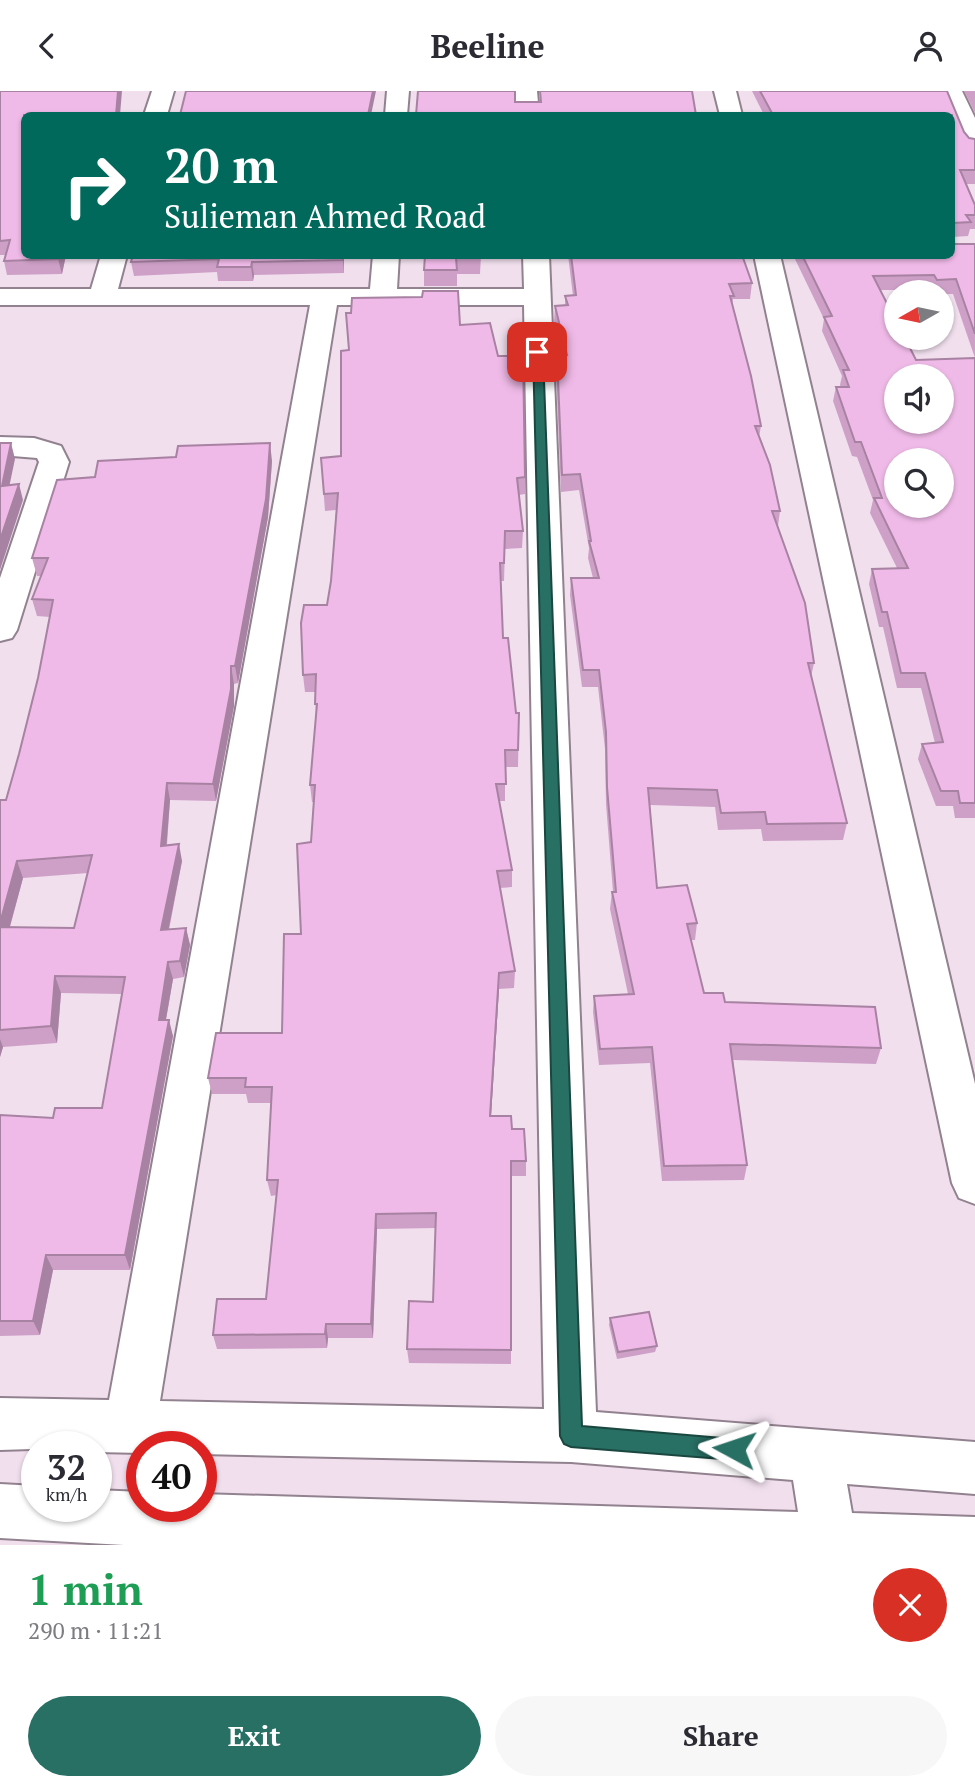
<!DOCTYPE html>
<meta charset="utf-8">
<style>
body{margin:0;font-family:"PT Serif",serif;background:#f7f7f7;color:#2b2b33;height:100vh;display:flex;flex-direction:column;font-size:26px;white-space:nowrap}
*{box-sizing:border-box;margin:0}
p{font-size:23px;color:#7c7c81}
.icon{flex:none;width:38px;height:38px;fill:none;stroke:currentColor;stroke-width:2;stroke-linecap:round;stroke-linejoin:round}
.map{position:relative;height:1454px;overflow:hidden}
.panel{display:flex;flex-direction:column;background:#fff;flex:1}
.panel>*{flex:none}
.guide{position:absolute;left:21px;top:21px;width:934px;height:147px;border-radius:10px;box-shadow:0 2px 5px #0004;background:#00695c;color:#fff;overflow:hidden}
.needle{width:46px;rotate:261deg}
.controls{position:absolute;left:884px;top:189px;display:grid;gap:14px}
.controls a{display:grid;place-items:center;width:70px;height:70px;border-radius:50%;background:#fff;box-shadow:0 2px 5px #0004;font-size:35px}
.speed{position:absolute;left:21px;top:1340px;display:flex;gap:14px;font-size:35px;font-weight:700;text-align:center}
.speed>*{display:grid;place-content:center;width:91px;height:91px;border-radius:50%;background:#fff;box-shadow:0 2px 5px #0004;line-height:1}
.speed small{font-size:18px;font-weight:400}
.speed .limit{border:10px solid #d22;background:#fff;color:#111}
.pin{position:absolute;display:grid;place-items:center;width:60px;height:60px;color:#fff;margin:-30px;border-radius:14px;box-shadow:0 4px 10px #0006}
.me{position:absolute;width:77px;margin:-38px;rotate:275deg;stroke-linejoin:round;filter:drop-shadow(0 0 5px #0008)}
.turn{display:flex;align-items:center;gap:24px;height:147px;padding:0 28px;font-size:32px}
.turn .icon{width:91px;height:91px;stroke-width:2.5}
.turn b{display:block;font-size:49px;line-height:60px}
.round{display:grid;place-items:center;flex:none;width:74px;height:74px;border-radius:37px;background:#f7f7f7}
.head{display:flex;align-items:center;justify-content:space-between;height:119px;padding:0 28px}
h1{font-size:42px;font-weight:600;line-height:52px;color:#1e9e55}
.action{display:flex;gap:14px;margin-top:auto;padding:14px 28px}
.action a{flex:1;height:80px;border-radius:42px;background:#286f64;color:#fff;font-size:28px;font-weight:600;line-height:80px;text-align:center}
.action a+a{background:#f7f7f7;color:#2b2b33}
header{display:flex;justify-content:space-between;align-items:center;height:91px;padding:0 28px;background:#fff;font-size:32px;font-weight:600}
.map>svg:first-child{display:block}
</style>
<header><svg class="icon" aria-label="back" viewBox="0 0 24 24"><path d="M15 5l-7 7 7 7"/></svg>Beeline<svg class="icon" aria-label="person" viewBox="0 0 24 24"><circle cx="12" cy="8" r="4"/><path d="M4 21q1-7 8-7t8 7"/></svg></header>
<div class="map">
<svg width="975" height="1454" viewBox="0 0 975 1454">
<rect width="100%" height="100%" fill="#f1dfee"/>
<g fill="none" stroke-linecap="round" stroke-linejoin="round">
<defs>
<path id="minor" d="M 152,0 L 174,0 L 167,24 L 144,24 Z
M 387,0 L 409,0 L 407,24 L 385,24 Z
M 515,0 L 537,0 L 539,24 L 517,24 Z
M 714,0 L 736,0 L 742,24 L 720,24 Z
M 940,0 L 962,0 L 975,27 L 975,60 L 967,58 L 963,53 Z
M 101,164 L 127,164 L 118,198 L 370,198 L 373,164 L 399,164 L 397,198 L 524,198 L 523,164 L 549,164 L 596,1321 L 975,1351 L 975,1403 L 847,1393 L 852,1422 L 975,1426 L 975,1454 L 124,1454 L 0,1447 L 0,1393 L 37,1395 L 37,1416 L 96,1416 L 96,1399 L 142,1401 L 142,1416 L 201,1416 L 201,1403 L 798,1421 L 793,1389 L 571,1371 L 201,1363 L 201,1356 L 142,1356 L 142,1362 L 96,1361 L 96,1356 L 0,1359 L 0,1307 L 109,1309 L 310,214 L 0,214 L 0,198 L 91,198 ZM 337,214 L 524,214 L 544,1318 L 160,1310 Z
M 754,164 L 780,164 L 975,993 L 975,1113 L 959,1107 L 952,1092 Z
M 0,346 L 34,347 L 61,355 L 69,371 L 17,539 L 12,547 L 0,550 L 0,487 L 39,371 L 37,367 L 0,364 Z"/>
</defs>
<!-- minor casing -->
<use href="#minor" stroke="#92828f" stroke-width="4"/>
<!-- minor -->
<use href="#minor" fill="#fff" fill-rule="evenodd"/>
</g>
<!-- wall -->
<path fill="#cea0c8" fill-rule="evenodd" d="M 0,0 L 24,24 L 66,164 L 62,183 L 7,184 L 4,170 L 5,164 L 0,164 Z
M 752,0 L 947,0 L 964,41 L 969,47 L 975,48 L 975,93 L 966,93 L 975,114 L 975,138 L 970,138 L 968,145 L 953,146 L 953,150 L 955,153 L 975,153 L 975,727 L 955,727 L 953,715 L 936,715 L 918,668 L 922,653 L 935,652 L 921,597 L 897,597 L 883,536 L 879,536 L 869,493 L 872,478 L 897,477 L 870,422 L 873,409 L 857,366 L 852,365 L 833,310 L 836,296 L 841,296 L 840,294 L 842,285 L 822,240 L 824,228 L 793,164 L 952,164 L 952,24 L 764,24 ZM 880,199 L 931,199 L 932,201 L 942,201 L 942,203 L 953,203 L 975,267 L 916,269 Z
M 964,0 L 975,0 L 975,22 Z
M 133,164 L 344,164 L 344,182 L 254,184 L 253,190 L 218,190 L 217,181 L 134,185 L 131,171 Z
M 425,164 L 481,164 L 480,183 L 457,183 L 457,195 L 424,195 L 424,179 Z
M 568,164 L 742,164 L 752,192 L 750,208 L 733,208 L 732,215 L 761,335 L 759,346 L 780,420 L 778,435 L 814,572 L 811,586 L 847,732 L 843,749 L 763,750 L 761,738 L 718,739 L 715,716 L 650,714 L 657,797 L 697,832 L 695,849 L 691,849 L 704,902 L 725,911 L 881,957 L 876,973 L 733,969 L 747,1074 L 744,1089 L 662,1090 L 650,972 L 599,974 L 593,921 L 594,905 L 628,903 L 610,818 L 612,801 L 613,801 L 606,713 L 605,658 L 598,596 L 582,596 L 570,504 L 571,487 L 593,487 L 588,467 L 589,457 L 579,399 L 561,401 L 556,281 L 557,264 L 562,264 L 554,231 L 555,215 L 565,214 L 565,205 L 573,205 Z
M 460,234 L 525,386 L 525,403 L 519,404 L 523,440 L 522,457 L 505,458 L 504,490 L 501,490 L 503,547 L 516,622 L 519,622 L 518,676 L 505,676 L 505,710 L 499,710 L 512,779 L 512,796 L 500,797 L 515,880 L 514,897 L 499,898 L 491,1025 L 512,1038 L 526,1070 L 526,1085 L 511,1085 L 511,1273 L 409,1272 L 407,1258 L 433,1211 L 436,1137 L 377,1138 L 373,1247 L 328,1247 L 327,1257 L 217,1258 L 213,1244 L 266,1208 L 277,1104 L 271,1105 L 267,1089 L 271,1012 L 248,1012 L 246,1003 L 212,1003 L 208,987 L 282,942 L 301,843 L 311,751 L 314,711 L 312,711 L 310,694 L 316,624 L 315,601 L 305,601 L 303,584 L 327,514 L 331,490 L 336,419 L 325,420 L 321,367 L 341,365 L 349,259 Z
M 272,370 L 268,426 L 238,592 L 234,593 L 234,615 L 216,710 L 170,709 L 167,754 L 182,770 L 169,839 L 186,837 L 190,854 L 184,886 L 173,888 L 166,929 L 173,945 L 130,1179 L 53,1179 L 40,1244 L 0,1245 L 0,1024 L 53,1027 L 102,1017 L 122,903 L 61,902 L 57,952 L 3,956 L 0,966 L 0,709 L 6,709 L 19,663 L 38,587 L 50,526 L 37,525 L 32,508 L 41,485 L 37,485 L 32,467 ZM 88,782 L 74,837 L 10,836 L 23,787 Z
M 610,1227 L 657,1255 L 655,1261 L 617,1268 L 609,1234 Z"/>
<!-- shaded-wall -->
<path fill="#a882a2" d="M 118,0 L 122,0 L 120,24 L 116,24 Z
M 373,0 L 376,0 L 371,24 L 368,24 Z
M 59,164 L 66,164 L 62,183 L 58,168 Z
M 343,164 L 344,164 L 344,182 L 343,169 Z
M 252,171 L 254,184 L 253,190 L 251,176 Z
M 11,352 L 15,368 L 6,411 L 2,395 Z
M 270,352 L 272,370 L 268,426 L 238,592 L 235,575 Z
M 19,393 L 23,409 L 0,479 L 0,449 Z
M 231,575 L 234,593 L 234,615 L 216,710 L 213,693 Z
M 167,692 L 170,709 L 165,772 L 161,755 Z
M 179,753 L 182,770 L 165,856 L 161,839 Z
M 17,770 L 23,787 L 5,853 L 0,839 L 0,832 Z
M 186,837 L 190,854 L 184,886 L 180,870 Z
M 168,871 L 173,888 L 163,945 L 159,929 Z
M 499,882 L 499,898 L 490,1041 L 490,1025 Z
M 55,885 L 61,902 L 57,952 L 51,935 Z
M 169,929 L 173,945 L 130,1179 L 125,1164 Z
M 0,948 L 3,956 L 0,966 Z
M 376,1123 L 377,1138 L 373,1247 L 371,1233 Z
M 46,1164 L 53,1179 L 40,1244 L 33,1230 Z
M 326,1233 L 328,1247 L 327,1257 L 325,1243 Z"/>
<!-- building -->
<path fill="#f0bae8" stroke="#a882a2" stroke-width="2" fill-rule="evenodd" d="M 0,0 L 118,0 L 116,24 L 24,24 L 24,164 L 59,164 L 58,168 L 4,170 L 10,149 L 0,150 Z
M 186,0 L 373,0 L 368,24 L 180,24 Z
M 418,0 L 515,0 L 515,11 L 541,11 L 540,0 L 692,0 L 696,24 L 416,24 Z
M 760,0 L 947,0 L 964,41 L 969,47 L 975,48 L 975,79 L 960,79 L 975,114 L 975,124 L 966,124 L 971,131 L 953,132 L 953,150 L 955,153 L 975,153 L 975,243 L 956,188 L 937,189 L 934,184 L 873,185 L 896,230 L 896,247 L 905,247 L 916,269 L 975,267 L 975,712 L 960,712 L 958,700 L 941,700 L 922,653 L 943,651 L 925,582 L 901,582 L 887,521 L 882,521 L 872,478 L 908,477 L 874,407 L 882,407 L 861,351 L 855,351 L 836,296 L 849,296 L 843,279 L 849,279 L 824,226 L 832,225 L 802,164 L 952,164 L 952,24 L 773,24 ZM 896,285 L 942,285 L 942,331 L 896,331 ZM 896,369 L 942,369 L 942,415 L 896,415 Z
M 133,164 L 343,164 L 343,169 L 252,171 L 251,176 L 217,176 L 219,168 L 131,171 Z
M 425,164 L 480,164 L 480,167 L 456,167 L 457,179 L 424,179 Z
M 571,164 L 742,164 L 752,192 L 729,193 L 734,205 L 730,205 L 751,285 L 761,335 L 755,335 L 770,374 L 780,420 L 772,420 L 805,512 L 814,572 L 808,572 L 847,732 L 767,733 L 765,721 L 721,722 L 717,699 L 648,697 L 657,797 L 687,794 L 697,832 L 687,833 L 704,902 L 723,902 L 725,911 L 875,916 L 881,957 L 730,953 L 747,1074 L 664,1075 L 652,956 L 600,958 L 594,905 L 634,903 L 612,801 L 616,801 L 607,696 L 606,641 L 599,579 L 583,579 L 571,487 L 599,487 L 589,450 L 591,450 L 580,383 L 562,384 L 557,264 L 567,264 L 555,215 L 568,214 L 565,205 L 576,204 Z
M 423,200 L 458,200 L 460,234 L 490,232 L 498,265 L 523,265 L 525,386 L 517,387 L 523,440 L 505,440 L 504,472 L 500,472 L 503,547 L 508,547 L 516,622 L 519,622 L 518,659 L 505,659 L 506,693 L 496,693 L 512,779 L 497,780 L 515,880 L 499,882 L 490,1025 L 511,1025 L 512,1038 L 524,1038 L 526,1070 L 511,1070 L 511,1259 L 407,1258 L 409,1210 L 433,1211 L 436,1122 L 376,1123 L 371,1233 L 326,1233 L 325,1243 L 213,1244 L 217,1208 L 266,1208 L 278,1089 L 267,1089 L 272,996 L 245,996 L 246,987 L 208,987 L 216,942 L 282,942 L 284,843 L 301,843 L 297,753 L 311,751 L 315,694 L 310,694 L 317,613 L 315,613 L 316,583 L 303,584 L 301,532 L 304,514 L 327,514 L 331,490 L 338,402 L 324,403 L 321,367 L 341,365 L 341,260 L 349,259 L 346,222 L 351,222 L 352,207 L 422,206 Z
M 0,352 L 11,352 L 2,395 L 19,393 L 0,449 Z
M 270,352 L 266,408 L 235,575 L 231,575 L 231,598 L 213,693 L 167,692 L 161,755 L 179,753 L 161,839 L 186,837 L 180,870 L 168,871 L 159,929 L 169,929 L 125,1164 L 46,1164 L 33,1230 L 0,1230 L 0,1024 L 53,1027 L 55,1017 L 102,1017 L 125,886 L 55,885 L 51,935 L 0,939 L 0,836 L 74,837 L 92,764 L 17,770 L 0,832 L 0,709 L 6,709 L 19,663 L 38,587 L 53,509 L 32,508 L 48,467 L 32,467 L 57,389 L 95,386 L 98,370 L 176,366 L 178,355 Z
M 649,1221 L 657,1255 L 618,1261 L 610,1227 Z"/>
<!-- route -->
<path fill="#286f64" stroke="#1a4841" stroke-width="2" d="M 533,259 L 543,261 L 582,1335 L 734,1348 L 741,1351 L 745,1358 L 741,1366 L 734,1369 L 571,1356 L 564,1353 L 560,1345 Z"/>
</svg>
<div class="controls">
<a><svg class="needle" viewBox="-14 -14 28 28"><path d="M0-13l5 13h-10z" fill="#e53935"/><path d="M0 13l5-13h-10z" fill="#7c7c81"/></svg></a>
<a><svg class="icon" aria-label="sound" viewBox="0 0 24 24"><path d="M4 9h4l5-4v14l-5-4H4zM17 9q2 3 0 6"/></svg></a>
<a><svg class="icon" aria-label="search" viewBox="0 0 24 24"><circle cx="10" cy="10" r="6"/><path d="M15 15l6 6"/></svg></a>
</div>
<div class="speed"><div>32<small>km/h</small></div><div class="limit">40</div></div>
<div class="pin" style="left:537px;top:261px;background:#d93025"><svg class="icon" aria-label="arrive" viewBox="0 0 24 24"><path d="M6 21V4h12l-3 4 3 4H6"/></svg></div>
<svg class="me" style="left:734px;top:1358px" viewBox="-20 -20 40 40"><path d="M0-17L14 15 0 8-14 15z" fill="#286f64" stroke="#fff" stroke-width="4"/></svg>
<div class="guide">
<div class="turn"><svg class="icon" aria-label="right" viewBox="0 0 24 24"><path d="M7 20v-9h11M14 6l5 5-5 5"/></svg><div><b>20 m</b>Sulieman Ahmed Road</div></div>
</div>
</div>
<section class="panel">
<div class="head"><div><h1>1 min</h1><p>290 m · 11:21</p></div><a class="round" style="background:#d93025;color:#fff"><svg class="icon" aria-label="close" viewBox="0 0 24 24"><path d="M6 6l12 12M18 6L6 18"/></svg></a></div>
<div class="action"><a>Exit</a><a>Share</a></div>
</section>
